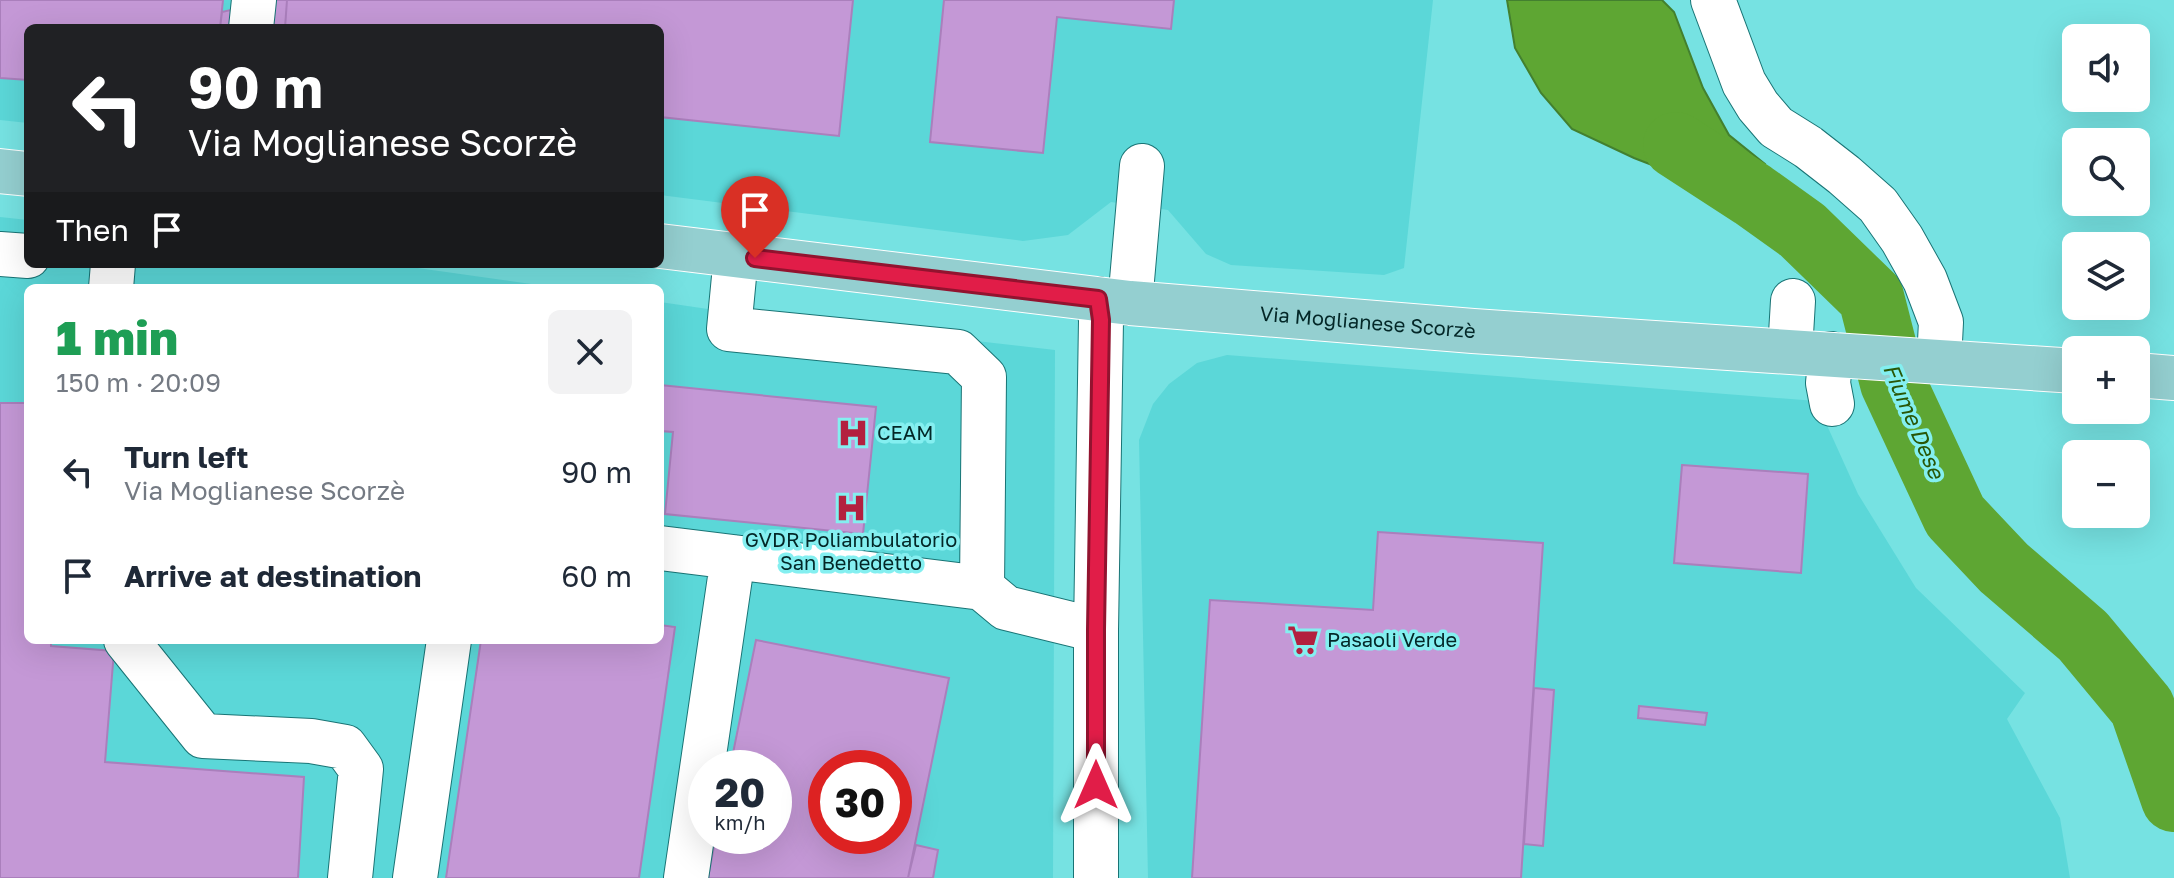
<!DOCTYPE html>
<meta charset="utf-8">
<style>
body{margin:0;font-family:"Golos Text",sans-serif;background:#f2f2f3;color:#1f2937;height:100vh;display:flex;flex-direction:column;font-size:30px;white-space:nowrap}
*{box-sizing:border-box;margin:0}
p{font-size:26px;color:#747a83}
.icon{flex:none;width:44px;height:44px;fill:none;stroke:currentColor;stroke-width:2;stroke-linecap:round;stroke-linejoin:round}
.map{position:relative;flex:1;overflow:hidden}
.details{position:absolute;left:24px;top:284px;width:640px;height:360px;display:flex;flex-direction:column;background:#fff;border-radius:12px;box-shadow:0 8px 32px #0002}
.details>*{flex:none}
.guide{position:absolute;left:24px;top:24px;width:640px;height:244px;border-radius:12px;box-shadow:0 8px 32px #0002;background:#202124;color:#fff;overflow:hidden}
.controls{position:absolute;left:2062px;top:24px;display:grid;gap:16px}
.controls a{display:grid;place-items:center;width:88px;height:88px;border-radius:12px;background:#fff;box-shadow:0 8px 32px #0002;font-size:40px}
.speed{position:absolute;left:688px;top:750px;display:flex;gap:16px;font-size:40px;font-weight:700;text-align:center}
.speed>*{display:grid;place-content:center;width:104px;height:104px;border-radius:50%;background:#fff;box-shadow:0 8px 32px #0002;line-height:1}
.speed small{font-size:20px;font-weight:400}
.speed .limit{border:12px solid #d22;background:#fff;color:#111}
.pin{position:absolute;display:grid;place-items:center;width:68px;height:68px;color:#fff;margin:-82px -34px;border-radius:50% 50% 50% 0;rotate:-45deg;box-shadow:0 0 8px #0007}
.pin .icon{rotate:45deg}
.me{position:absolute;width:88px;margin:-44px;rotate:0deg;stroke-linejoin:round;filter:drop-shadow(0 0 6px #0008)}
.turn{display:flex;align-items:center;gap:28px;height:168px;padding:0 32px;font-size:36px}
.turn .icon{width:104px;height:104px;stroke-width:2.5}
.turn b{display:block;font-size:56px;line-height:68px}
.then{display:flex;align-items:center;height:76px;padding:0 32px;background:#0003;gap:16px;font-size:30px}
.round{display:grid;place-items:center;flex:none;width:84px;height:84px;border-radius:12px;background:#f2f2f3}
.overview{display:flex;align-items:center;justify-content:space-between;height:136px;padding:0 32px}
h1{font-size:48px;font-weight:800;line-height:60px;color:#1e9e55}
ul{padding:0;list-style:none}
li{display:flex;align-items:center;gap:24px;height:104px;padding:0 32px}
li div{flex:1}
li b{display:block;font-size:30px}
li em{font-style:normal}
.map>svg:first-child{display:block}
</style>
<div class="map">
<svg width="2174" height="878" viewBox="0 0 2174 878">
<rect width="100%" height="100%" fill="#76e2e2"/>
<!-- built -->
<path fill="#5bd7d8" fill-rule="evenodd" d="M 0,0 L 1433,0 L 1404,268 L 1384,275 L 1231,265 L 1206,254 L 1168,210 L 1111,202 L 1068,235 L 1023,241 L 660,195 L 660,28 L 28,28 L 28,123 L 0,120 Z
M 0,217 L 28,220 L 28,264 L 389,264 L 560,288 L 28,288 L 28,640 L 660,640 L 660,302 L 749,315 L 1055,350 L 1053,878 L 0,878 ZM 706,768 L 774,768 L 774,836 L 706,836 ZM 826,768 L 894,768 L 894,836 L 826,836 Z
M 1227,355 L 1816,401 L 1858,494 L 1916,588 L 2025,693 L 2007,719 L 2060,818 L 2070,878 L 1148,878 L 1139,440 L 1153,404 L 1169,384 L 1197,363 Z"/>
<!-- water -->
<path fill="#5ea633" stroke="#43802f" stroke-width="2" d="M 1507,0 L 1662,0 L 1674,12 L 1703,88 L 1729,135 L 1765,164 L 1745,213 L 1665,170 L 1634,158 L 1572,129 L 1541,93 L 1515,48 Z"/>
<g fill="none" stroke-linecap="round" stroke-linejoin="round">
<!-- river -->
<path stroke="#5ea633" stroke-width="66" d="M 1676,145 L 1753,195 L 1802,230 L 1871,297 L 1893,383 L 1955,516 L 2004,568 L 2083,636 L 2142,707 L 2174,799"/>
</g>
<!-- building -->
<path fill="#c498d6" stroke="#aa7fbc" stroke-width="2" fill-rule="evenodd" d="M 0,0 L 223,0 L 220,28 L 28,28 L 28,80 L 0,78 Z
M 273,0 L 287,0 L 285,28 L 220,28 L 222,12 Z
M 287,0 L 853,0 L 839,136 L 660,117 L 660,28 L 285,28 Z
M 944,0 L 1174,0 L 1171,29 L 1057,17 L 1043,153 L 930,142 Z
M 660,385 L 876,407 L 863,534 L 665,514 L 673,432 L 660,431 Z
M 0,403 L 28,403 L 28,640 L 51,640 L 51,646 L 114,651 L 105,762 L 304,777 L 298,878 L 0,878 Z
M 1682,465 L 1808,474 L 1801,573 L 1674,563 Z
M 1378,532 L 1543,543 L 1521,878 L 1192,878 L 1210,600 L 1373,610 Z
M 660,625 L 675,627 L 639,878 L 446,878 L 481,640 L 660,640 Z
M 756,640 L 949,678 L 908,878 L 708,878 L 716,836 L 774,836 L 774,768 L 730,768 ZM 826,768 L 894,768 L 894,836 L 826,836 Z
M 1534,688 L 1554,690 L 1543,846 L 1524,844 Z
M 1639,706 L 1707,713 L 1705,725 L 1638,718 Z
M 916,845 L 938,850 L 933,878 L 908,878 Z"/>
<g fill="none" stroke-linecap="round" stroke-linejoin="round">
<defs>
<path id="minor" d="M 1713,0 L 1744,83 L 1758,106 L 1776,127 L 1808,147 L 1844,175 L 1878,205 L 1902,239 L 1925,280 L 1941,322 L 1939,361
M 251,28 L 254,0
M 0,254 L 28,256
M 736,256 L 729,329 L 958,352 L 984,377 L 982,588
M 111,288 L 113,264
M 1130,303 L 1142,166
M 1790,351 L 1793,301
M 1831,354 L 1828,383 L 1832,404
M 660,548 L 982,588 L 1006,608 L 1096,630
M 126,640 L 203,736 L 311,741 L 345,747 L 361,769 L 350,878
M 415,878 L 449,640
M 686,878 L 733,557
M 1096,878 L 1096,630 L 1101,320 L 1098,299"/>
<g id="major">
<path d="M 0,171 L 28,174"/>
<path id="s1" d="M 660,246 L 1130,303 L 1473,331 L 2076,371"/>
<path d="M 2136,375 L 2174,378"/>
</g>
</defs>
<!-- minor casing -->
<use href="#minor" stroke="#197475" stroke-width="46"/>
<!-- major casing -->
<use href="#major" stroke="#fff" stroke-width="46"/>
<!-- minor -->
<use href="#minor" stroke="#fff" stroke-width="44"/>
<!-- major -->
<use href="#major" stroke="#94cfd0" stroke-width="44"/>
</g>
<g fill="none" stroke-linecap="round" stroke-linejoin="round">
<defs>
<path id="route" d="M 755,258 L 1098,299 L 1101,320 L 1096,630 L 1096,785"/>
</defs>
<!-- route casing -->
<use href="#route" stroke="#92132f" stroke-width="20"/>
<!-- route -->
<use href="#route" stroke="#e11d48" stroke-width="14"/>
</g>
<!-- icons -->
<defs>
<symbol id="hospital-bare" viewBox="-9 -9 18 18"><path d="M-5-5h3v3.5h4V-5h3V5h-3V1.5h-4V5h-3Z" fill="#b3203f" stroke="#84eff0" stroke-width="2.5" paint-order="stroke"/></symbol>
<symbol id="supermarket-bare" viewBox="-9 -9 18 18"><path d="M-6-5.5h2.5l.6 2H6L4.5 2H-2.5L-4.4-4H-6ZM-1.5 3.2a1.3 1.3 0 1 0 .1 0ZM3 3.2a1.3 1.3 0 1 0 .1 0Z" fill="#b3203f" stroke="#84eff0" stroke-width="2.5" paint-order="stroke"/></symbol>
</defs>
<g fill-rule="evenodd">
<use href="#hospital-bare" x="831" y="411" width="44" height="44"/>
<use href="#hospital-bare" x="829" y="486" width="44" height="44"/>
<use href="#supermarket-bare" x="1281" y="618" width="44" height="44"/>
</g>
<g text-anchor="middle" stroke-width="7" stroke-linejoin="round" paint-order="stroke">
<!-- street labels -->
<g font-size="20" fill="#032727" stroke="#84eff0">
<text dy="7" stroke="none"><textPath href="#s1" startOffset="712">Via Moglianese Scorzè</textPath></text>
</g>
<!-- poi labels -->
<g font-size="20" fill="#032727" stroke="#84eff0" text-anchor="start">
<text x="877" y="440">CEAM</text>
<text x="851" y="547" text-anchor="middle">GVDR Poliambulatorio<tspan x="851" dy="23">San Benedetto</tspan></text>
<text x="1327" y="647">Pasaoli Verde</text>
</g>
<!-- water labels -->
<g font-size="22" font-style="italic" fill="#295707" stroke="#84eff0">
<text transform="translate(1914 421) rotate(67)" y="8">Fiume Dese</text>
</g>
</g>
</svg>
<div class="controls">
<a><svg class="icon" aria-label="sound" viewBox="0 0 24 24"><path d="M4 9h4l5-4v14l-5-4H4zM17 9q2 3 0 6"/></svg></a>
<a><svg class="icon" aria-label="search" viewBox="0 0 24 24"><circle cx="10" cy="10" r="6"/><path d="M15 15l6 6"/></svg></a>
<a><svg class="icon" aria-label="layers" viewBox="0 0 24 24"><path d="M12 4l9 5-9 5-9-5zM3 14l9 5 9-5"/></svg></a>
<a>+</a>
<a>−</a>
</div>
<div class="speed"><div>20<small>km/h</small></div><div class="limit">30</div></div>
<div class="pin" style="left:755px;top:258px;background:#d93025"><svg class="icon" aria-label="arrive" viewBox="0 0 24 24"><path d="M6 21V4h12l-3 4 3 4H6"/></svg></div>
<svg class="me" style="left:1096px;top:785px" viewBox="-20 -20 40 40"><path d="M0-17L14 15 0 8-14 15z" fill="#e11d48" stroke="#fff" stroke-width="4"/></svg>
<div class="guide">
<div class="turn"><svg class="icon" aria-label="left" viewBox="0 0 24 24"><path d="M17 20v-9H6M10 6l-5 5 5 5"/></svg><div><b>90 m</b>Via Moglianese Scorzè</div></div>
<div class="then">Then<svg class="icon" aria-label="arrive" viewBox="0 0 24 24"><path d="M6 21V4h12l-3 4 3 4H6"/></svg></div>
</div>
<section class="details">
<div class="overview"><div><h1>1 min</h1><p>150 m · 20:09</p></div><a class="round"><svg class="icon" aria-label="close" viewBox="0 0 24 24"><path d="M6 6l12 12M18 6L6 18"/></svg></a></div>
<ul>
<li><svg class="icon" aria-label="left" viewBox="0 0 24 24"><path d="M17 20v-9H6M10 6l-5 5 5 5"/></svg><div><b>Turn left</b><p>Via Moglianese Scorzè</p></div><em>90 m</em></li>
<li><svg class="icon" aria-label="arrive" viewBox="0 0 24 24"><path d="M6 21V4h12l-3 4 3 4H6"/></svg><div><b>Arrive at destination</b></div><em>60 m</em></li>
</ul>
</section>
</div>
